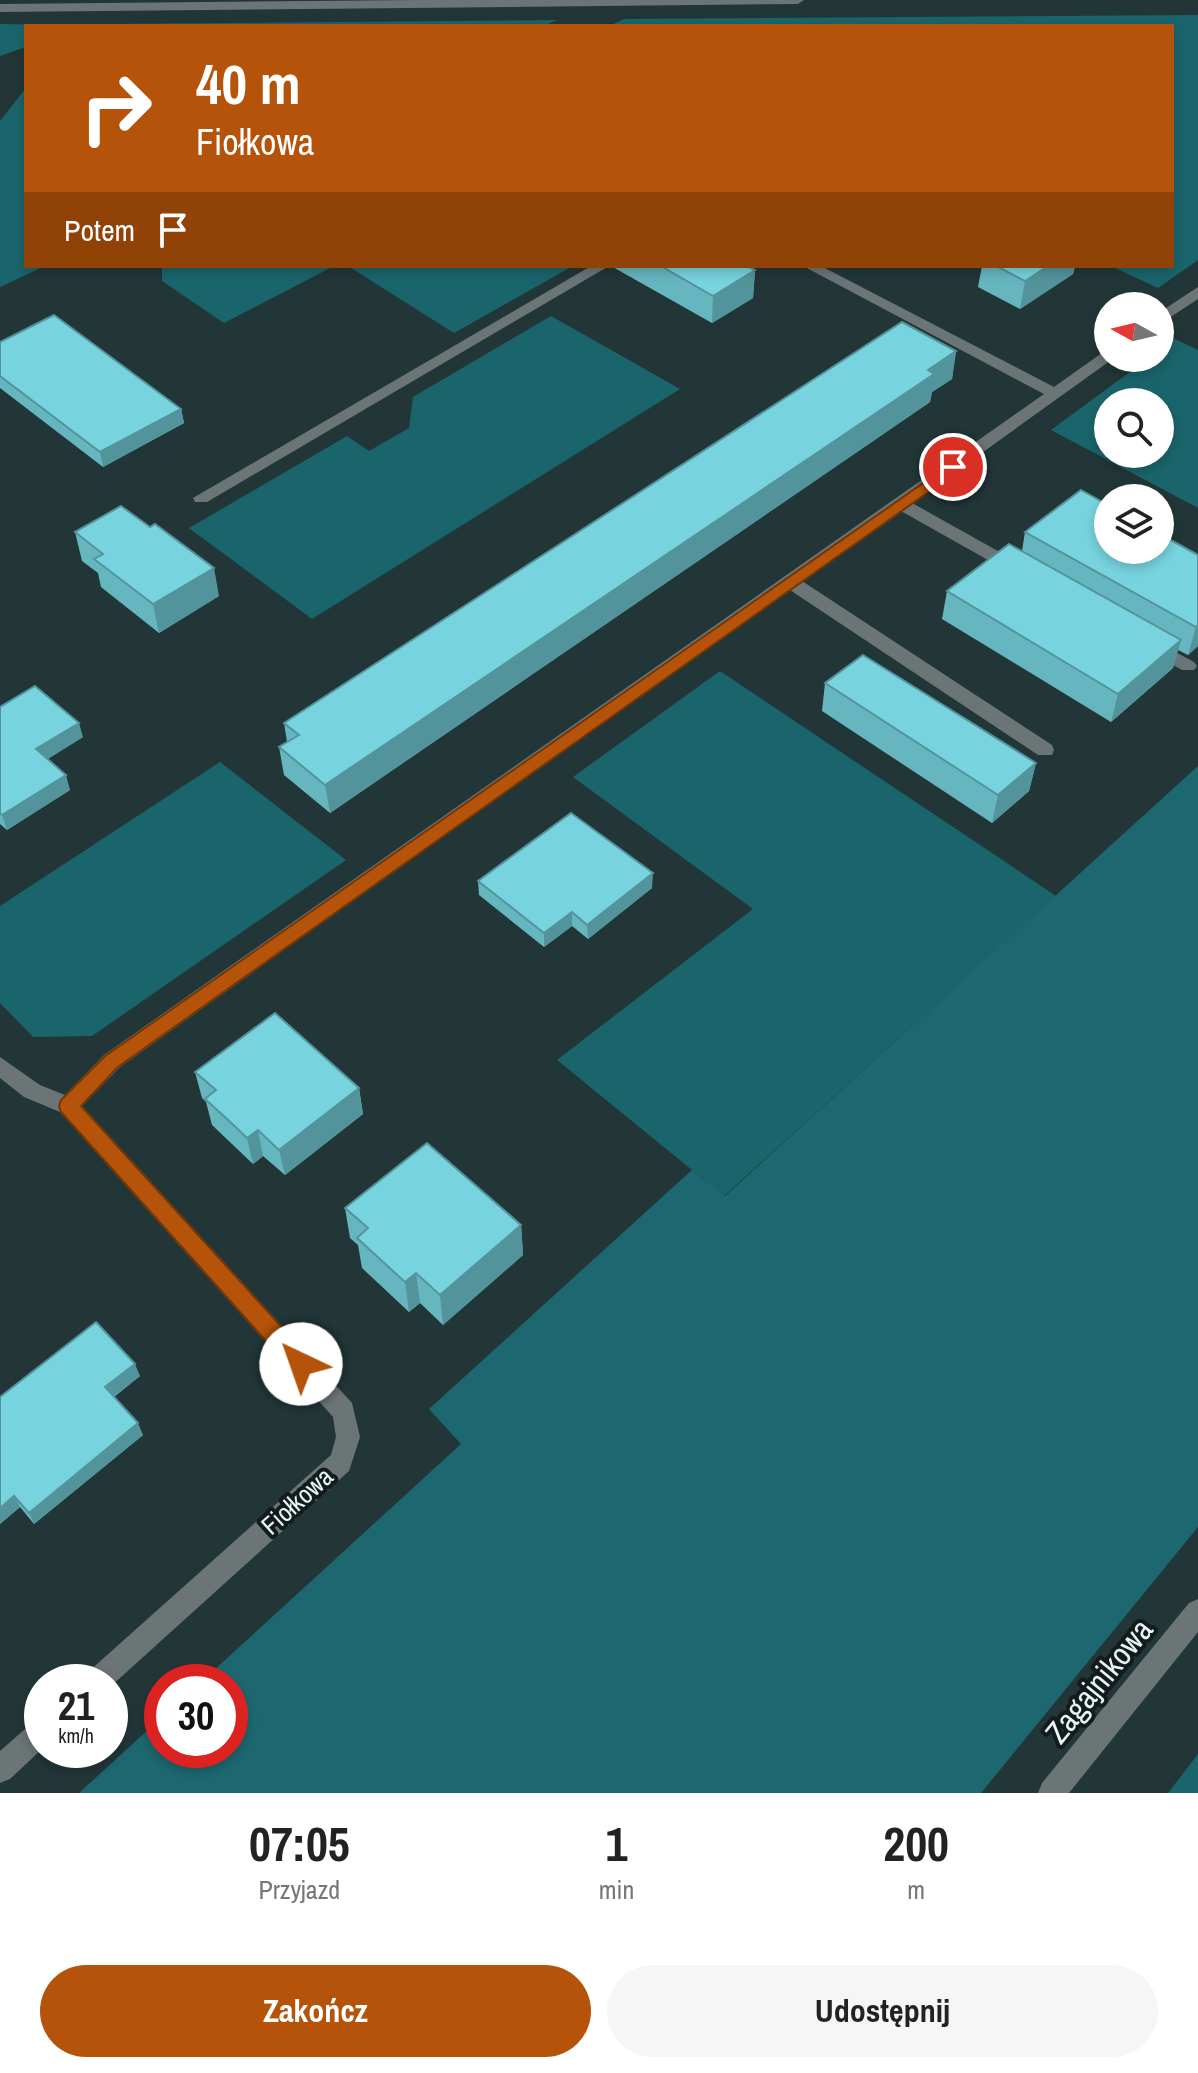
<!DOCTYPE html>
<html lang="pl">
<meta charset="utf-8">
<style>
body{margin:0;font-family:"Archivo Narrow",sans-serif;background:#f6f6f6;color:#222;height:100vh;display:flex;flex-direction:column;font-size:30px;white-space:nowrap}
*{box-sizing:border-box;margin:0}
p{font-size:26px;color:#767676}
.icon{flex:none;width:44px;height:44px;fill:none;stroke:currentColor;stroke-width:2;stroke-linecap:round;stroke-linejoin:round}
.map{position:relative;height:1793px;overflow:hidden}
.drawer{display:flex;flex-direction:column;background:#fff;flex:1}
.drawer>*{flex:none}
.top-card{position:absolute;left:24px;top:24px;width:1150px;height:244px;border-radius:0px;box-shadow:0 4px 12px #0003;background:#b45309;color:#fff;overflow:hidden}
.needle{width:52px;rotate:278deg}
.buttons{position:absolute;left:1094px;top:292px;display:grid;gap:16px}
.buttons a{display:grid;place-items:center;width:80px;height:80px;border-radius:50%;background:#fff;box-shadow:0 4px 12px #0003;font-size:40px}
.speed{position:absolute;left:24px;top:1664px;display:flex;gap:16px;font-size:40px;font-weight:700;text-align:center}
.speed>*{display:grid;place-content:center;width:104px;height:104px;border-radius:50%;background:#fff;box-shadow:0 4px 12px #0003;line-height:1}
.speed small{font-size:20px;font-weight:400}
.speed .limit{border:12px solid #d22;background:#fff;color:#111}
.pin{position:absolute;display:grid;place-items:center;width:68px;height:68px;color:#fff;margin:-34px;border:4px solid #fff;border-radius:50%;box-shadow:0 2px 8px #0007}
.me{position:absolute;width:88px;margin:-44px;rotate:318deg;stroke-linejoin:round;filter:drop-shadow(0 0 6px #0008)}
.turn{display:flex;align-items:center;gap:28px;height:168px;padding:0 40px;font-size:36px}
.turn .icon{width:104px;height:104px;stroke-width:2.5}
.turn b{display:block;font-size:56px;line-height:68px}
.then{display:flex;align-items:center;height:76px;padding:0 40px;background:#0003;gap:16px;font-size:30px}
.eta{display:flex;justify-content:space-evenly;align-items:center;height:136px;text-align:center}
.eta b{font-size:48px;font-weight:700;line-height:56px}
.button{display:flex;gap:16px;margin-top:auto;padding:16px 40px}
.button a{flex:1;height:92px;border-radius:48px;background:#b45309;color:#fff;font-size:32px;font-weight:700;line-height:92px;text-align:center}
.button a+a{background:#f6f6f6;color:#222}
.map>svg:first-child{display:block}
</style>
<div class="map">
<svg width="1198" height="1793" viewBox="0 0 1198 1793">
<rect width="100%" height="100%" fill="#223638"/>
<!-- green -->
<path fill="#1a656c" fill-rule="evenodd" d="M 1198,15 L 1198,260 L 1158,288 L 1111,266 L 1172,266 L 1172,26 L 609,26 L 624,19 Z
M 557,20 L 544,26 L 94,26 L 99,24 Z
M 0,24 L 56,25 L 26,26 L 26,47 L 0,56 Z
M 26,88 L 26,266 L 45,266 L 0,287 L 0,121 Z
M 162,266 L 334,266 L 224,323 L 162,281 Z
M 348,266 L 573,266 L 454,333 Z
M 551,316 L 680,389 L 312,619 L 189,528 L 347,436 L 369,451 L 409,428 L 413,397 Z
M 1175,339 L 1198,350 L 1198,508 L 1051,430 L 1149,358 L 1160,358 L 1160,350 ZM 1108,402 L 1160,402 L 1160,454 L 1108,454 Z
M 720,671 L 1056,896 L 724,1196 L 557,1060 L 753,909 L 573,777 Z
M 220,762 L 346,860 L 92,1036 L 33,1037 L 0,1003 L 0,906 Z
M 1198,1754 L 1198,1793 L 1168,1793 Z"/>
<!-- forest -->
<path fill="#1d6870" d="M 1198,766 L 1198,1527 L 981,1793 L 79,1793 L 162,1717 L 162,1750 L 230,1750 L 230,1682 L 201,1682 L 461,1444 L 429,1409 L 692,1170 L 725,1196 Z"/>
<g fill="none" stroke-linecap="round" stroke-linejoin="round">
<!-- minor -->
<path fill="#6c7576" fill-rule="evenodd" d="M 417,0 L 804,0 L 798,4 L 0,12 L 0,4 Z
M 591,266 L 609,266 L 207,502 L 195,502 L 193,498 Z
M 803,266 L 821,266 L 1054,387 L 1102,353 L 1108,351 L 1108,358 L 1114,358 L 912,503 L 1023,565 L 1026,569 L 1023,573 L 1011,573 L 901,511 L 802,581 L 1052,745 L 1054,750 L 1052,755 L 1038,755 L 790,590 L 120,1067 L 82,1106 L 352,1403 L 360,1437 L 349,1471 L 110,1687 L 110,1682 L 83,1682 L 87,1673 L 331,1455 L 336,1437 L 333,1417 L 60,1112 L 24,1097 L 0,1078 L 0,1057 L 40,1085 L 65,1095 L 104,1055 L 1044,394 Z
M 1198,287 L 1198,299 L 1160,324 L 1160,312 Z
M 1153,640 L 1194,662 L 1197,666 L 1194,670 L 1182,670 L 1147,650 L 1144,646 Z
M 1198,1599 L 1198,1632 L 1069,1793 L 1038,1793 L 1042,1783 L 1189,1603 Z
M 42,1718 L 42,1749 L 10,1779 L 0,1783 L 0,1751 L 33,1722 Z"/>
</g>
<!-- wall -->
<path fill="#66b6c0" d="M 611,266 L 747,266 L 755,270 L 753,298 L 712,323 Z
M 982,266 L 1075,266 L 1073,274 L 1020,309 L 978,287 Z
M 0,342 L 181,409 L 184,423 L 103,467 L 0,388 Z
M 956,351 L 952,379 L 932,392 L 930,402 L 330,813 L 284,775 L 279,747 L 287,742 L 284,723 Z
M 75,532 L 219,596 L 159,633 L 101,587 L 98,573 L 82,561 Z
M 1025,532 L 1198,555 L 1198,646 L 1188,655 L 1178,650 L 1173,668 L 1111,722 L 942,619 L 947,591 L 1022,551 Z
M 825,683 L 1036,763 L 1029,791 L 992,823 L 822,711 Z
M 0,707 L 83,737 L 47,759 L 70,790 L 7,830 L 0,824 Z
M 478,881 L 652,888 L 588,939 L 572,926 L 544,947 L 479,895 Z
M 195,1072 L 359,1088 L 363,1114 L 285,1175 L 263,1156 L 253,1164 L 212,1125 L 206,1102 L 202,1098 Z
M 345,1208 L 521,1225 L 523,1255 L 443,1325 L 420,1303 L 409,1312 L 362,1268 L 358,1245 L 350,1238 Z
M 140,1376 L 114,1397 L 143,1435 L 34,1524 L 20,1507 L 0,1524 L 0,1397 Z"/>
<!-- shaded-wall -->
<path fill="#53949c" d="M 1048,266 L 1075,266 L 1073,274 L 1020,309 L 1025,281 Z
M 755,270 L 753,298 L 712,323 L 713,296 Z
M 956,351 L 952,379 L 932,392 L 930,402 L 330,813 L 325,785 Z
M 181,409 L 184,423 L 103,467 L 100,452 Z
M 214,568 L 219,596 L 159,633 L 153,604 Z
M 1198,625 L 1198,646 L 1188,655 L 1196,627 Z
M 1181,640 L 1173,668 L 1111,722 L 1118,694 Z
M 79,723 L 83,737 L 40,764 L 36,749 Z
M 1036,763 L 1029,791 L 992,823 L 998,795 Z
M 66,775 L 70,790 L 7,830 L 2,815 Z
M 653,873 L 652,888 L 588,939 L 587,925 Z
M 572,912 L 572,926 L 544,947 L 544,933 Z
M 359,1088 L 363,1114 L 285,1175 L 279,1150 Z
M 258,1130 L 263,1156 L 253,1164 L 247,1138 Z
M 521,1225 L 523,1255 L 443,1325 L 440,1295 Z
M 416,1273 L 420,1303 L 409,1312 L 405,1282 Z
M 135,1364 L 140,1376 L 110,1399 L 105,1387 Z
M 138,1423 L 143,1435 L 34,1524 L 29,1513 Z
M 14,1496 L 20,1507 L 0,1524 L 0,1508 Z"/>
<!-- building -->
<path fill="#77d4df" stroke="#53949c" stroke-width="2" d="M 661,266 L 747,266 L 755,270 L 713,296 Z
M 996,266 L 1048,266 L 1025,281 Z
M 54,315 L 181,409 L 100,452 L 0,376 L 0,342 Z
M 902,322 L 956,351 L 928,370 L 934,374 L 325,785 L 279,747 L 299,735 L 284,723 Z
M 1081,490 L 1108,505 L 1108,550 L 1160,550 L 1160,534 L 1198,555 L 1198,625 L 1196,627 L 1025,532 Z
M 121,506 L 150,527 L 155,524 L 214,568 L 153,604 L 94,559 L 103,554 L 75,532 Z
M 1009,544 L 1181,640 L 1118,694 L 947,591 Z
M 863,655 L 1036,763 L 998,795 L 825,683 Z
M 35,686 L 79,723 L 36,749 L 66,775 L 2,815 L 0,813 L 0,707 Z
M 571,813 L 653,873 L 587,925 L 572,912 L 544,933 L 478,881 Z
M 275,1013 L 359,1088 L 279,1150 L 258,1130 L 247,1138 L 226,1118 L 205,1099 L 216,1090 L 195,1072 Z
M 427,1143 L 521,1225 L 440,1295 L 416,1273 L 405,1282 L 357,1238 L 368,1228 L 345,1208 Z
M 96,1322 L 135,1364 L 105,1387 L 138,1423 L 29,1513 L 14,1496 L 0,1508 L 0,1397 Z"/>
<!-- route -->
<path fill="#b45309" stroke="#753606" stroke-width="2" d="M 953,462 L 958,464 L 958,471 L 118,1067 L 81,1106 L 309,1357 L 312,1364 L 309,1371 L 301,1374 L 293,1371 L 61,1112 L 59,1106 L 61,1100 L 105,1056 Z"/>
<g text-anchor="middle" stroke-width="8" stroke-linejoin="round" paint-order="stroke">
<!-- street labels -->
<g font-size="26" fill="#e8f4f6" stroke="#131b1c">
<text transform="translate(297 1501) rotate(-42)" y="9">Fiołkowa</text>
</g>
<!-- near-street labels -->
<g font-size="32" fill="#e8f4f6" stroke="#131b1c">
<text transform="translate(1099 1681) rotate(-51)" y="11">Zagajnikowa</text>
</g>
</g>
</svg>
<div class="buttons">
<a><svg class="needle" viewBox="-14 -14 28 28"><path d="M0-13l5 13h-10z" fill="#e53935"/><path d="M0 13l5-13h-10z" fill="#767676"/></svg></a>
<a><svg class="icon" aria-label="search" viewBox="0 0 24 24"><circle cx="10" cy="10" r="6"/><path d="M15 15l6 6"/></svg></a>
<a><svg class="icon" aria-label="layers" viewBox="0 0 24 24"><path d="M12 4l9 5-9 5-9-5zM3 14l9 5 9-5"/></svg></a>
</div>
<div class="speed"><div>21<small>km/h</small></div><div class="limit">30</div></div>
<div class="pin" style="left:953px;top:467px;background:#d93025"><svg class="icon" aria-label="arrive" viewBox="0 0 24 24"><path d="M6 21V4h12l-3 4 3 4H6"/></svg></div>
<svg class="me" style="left:301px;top:1364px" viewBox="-20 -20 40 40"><circle r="19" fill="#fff"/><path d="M0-13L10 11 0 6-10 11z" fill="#b45309"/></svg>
<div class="top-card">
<div class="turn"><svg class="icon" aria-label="right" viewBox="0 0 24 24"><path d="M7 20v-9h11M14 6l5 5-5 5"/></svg><div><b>40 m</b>Fiołkowa</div></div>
<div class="then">Potem<svg class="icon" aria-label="arrive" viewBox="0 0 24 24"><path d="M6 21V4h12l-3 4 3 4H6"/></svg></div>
</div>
</div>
<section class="drawer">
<div class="eta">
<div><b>07:05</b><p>Przyjazd</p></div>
<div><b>1</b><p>min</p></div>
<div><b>200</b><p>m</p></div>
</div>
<div class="button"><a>Zakończ</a><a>Udostępnij</a></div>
</section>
